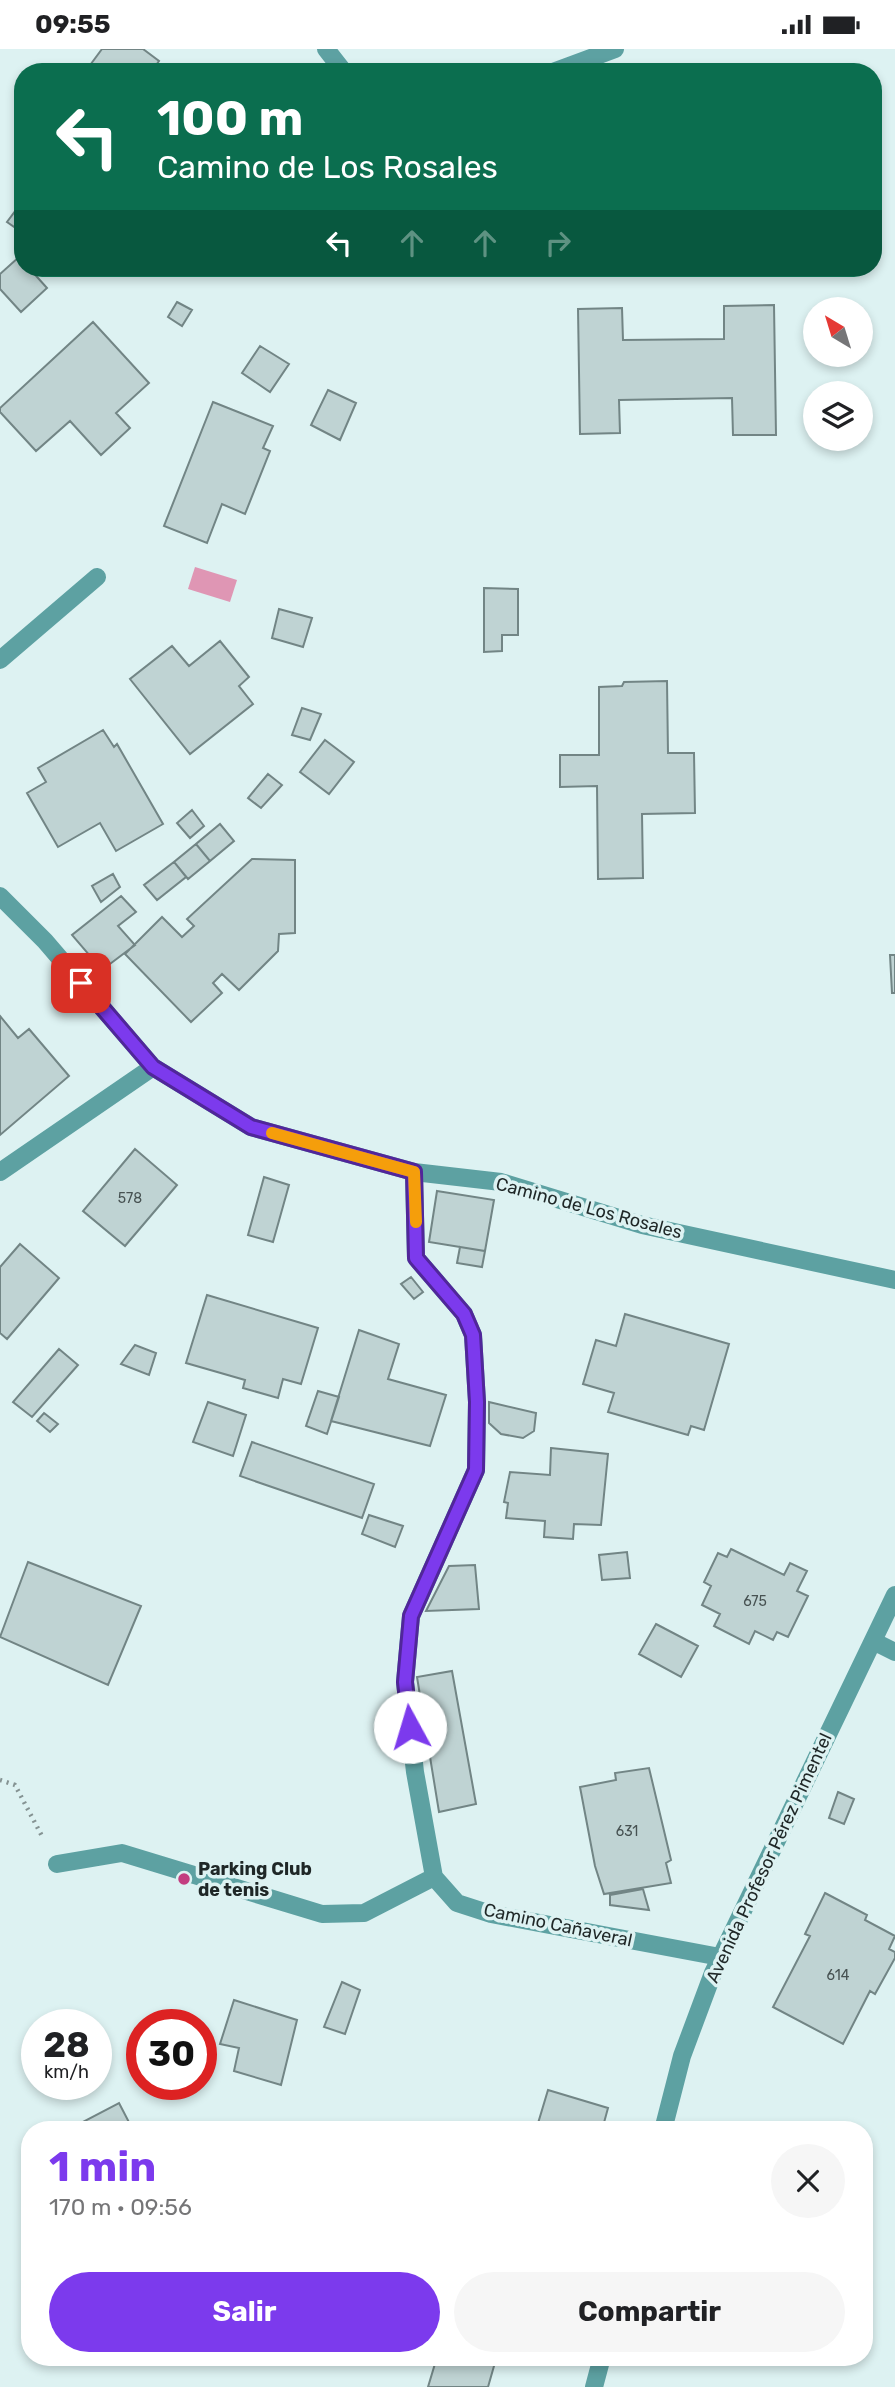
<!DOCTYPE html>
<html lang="es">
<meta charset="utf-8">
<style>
body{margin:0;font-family:Rubik,sans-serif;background:#f6f6f6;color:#202124;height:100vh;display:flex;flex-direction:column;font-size:26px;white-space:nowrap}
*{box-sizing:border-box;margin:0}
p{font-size:23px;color:#757577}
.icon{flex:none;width:38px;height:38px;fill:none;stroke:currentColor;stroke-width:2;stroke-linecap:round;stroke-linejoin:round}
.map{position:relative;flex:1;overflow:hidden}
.panel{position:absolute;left:21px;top:2072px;width:852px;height:245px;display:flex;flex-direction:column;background:#fff;border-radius:28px;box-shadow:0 4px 10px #0003}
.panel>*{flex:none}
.hud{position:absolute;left:14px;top:14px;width:868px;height:214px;border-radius:28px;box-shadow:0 4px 10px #0003;background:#0b6e4f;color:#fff;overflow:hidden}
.needle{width:46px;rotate:322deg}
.tools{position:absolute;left:803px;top:248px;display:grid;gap:14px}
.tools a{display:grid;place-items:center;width:70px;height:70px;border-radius:50%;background:#fff;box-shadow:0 4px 10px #0003;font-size:35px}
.speed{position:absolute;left:21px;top:1960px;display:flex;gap:14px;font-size:35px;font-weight:700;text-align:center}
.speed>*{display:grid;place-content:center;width:91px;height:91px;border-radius:50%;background:#fff;box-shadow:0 4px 10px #0003;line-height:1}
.speed small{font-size:18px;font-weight:400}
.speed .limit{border:10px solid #d22;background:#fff;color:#111}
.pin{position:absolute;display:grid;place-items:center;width:60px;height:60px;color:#fff;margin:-30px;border-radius:14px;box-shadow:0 4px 10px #0006}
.me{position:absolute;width:77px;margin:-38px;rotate:354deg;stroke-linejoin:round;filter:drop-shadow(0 0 5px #0008)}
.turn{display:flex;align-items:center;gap:24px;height:147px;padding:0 28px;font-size:32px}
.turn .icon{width:91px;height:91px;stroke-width:2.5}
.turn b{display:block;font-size:49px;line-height:60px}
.lanes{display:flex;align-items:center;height:66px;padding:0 28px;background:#0003;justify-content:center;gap:35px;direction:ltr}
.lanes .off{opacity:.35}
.round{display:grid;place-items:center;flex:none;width:74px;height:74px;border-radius:37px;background:#f6f6f6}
.overview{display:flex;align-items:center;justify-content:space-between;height:119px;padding:0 28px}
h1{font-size:42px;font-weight:700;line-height:52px;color:#7c3aed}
.button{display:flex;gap:14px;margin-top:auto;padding:14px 28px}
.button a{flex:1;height:80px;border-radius:42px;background:#7c3aed;color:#fff;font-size:28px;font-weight:700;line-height:80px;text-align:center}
.button a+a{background:#f6f6f6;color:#202124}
.status{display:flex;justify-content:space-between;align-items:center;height:49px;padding:0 35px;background:#fff;direction:ltr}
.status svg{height:19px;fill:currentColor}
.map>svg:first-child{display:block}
</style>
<div class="status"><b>09:55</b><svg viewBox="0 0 49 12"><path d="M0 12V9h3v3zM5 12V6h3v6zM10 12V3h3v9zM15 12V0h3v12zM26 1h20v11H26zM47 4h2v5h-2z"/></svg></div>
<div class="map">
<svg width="895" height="2338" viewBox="0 0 895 2338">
<rect width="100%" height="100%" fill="#ddf2f2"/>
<!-- water -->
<path fill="#df96b4" d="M 195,518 L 237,531 L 230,553 L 188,540 Z"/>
<!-- building -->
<path fill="#bfd3d3" stroke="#728585" stroke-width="2" d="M 102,0 L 143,0 L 159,12 L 151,23 L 85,23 Z
M 19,157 L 23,160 L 23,184 L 7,173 Z
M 19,208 L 23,219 L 29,219 L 47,239 L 21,263 L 0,240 L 0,225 Z
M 177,253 L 192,261 L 182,277 L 168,268 Z
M 774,256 L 776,386 L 733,386 L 732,349 L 619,351 L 620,384 L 580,385 L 578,260 L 622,259 L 623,291 L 724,290 L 724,257 Z
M 93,273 L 149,334 L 116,364 L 130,379 L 101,406 L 70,372 L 36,402 L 0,363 L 0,359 Z
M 260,297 L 289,315 L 270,343 L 242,324 Z
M 328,341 L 356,354 L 340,391 L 311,376 Z
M 213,353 L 273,377 L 263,399 L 270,402 L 245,465 L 222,455 L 207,494 L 164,477 Z
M 484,539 L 518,540 L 518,586 L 502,586 L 502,602 L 484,603 Z
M 279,560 L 312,569 L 303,598 L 272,589 Z
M 220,592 L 249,628 L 239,637 L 253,655 L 190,705 L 130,630 L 172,597 L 189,617 Z
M 667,632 L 668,704 L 694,704 L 695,764 L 642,765 L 643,829 L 598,830 L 597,737 L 560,738 L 560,706 L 599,706 L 599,638 L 622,637 L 624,633 Z
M 302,659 L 321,665 L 310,691 L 292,686 Z
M 103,681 L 114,698 L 117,695 L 163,775 L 116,802 L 100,774 L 58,798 L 27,744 L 46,733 L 38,719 Z
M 325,691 L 354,713 L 329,745 L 300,723 Z
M 268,725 L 282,736 L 261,759 L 248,749 Z
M 192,761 L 204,777 L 190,789 L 177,774 Z
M 220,775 L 234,792 L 210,812 L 196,795 Z
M 196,795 L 210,812 L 188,830 L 174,813 Z
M 252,810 L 295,811 L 295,884 L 279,885 L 278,902 L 239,941 L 222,925 L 213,934 L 222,944 L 191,973 L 125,905 L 162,868 L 182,888 L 194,877 L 187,870 Z
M 174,813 L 186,828 L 157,851 L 144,836 Z
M 113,825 L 120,838 L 101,853 L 92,837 Z
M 121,847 L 136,863 L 118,877 L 135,896 L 102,921 L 72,886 Z
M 890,906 L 895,906 L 895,944 L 892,944 Z
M 0,967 L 18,989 L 29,980 L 69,1027 L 0,1086 Z
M 135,1100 L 177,1136 L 125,1197 L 83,1162 Z
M 264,1128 L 289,1136 L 273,1193 L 248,1186 Z
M 437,1142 L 494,1151 L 485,1202 L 429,1193 Z
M 20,1195 L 59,1229 L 7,1290 L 0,1284 L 0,1218 Z
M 460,1198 L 485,1202 L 482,1218 L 457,1214 Z
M 411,1228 L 423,1243 L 414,1250 L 401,1235 Z
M 207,1246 L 318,1279 L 301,1335 L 283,1330 L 278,1349 L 243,1339 L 245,1331 L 186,1314 Z
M 625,1265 L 729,1295 L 704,1381 L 691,1377 L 688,1386 L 608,1363 L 614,1344 L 583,1335 L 596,1291 L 616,1297 Z
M 359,1281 L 399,1295 L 388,1330 L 446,1346 L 430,1397 L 331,1372 Z
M 135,1296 L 156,1304 L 149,1326 L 121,1315 Z
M 59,1300 L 78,1316 L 32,1368 L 13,1353 Z
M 318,1342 L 339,1348 L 327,1385 L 306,1377 Z
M 208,1353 L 246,1366 L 233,1407 L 193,1393 Z
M 489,1353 L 536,1364 L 534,1382 L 523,1389 L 501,1385 L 489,1374 Z
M 44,1364 L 58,1375 L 50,1383 L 37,1372 Z
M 252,1393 L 374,1435 L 362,1469 L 240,1427 Z
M 551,1399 L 608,1405 L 601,1476 L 574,1475 L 573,1490 L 544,1488 L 545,1472 L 506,1469 L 508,1454 L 504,1453 L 510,1423 L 550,1426 Z
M 369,1466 L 403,1477 L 395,1498 L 362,1485 Z
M 731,1500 L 784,1526 L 790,1514 L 807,1522 L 797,1542 L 808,1547 L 788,1588 L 777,1583 L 773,1591 L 755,1582 L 749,1595 L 714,1577 L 720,1565 L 702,1556 L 711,1537 L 704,1533 L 718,1504 L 727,1508 Z
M 627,1503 L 630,1529 L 602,1531 L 599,1506 Z
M 28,1513 L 141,1557 L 108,1636 L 0,1588 Z
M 475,1516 L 479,1560 L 426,1562 L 449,1517 Z
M 656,1575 L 698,1597 L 681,1628 L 639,1605 Z
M 452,1622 L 476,1755 L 439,1763 L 417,1628 Z
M 649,1719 L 671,1811 L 666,1814 L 671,1834 L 604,1845 L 595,1817 L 580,1738 L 616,1731 L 615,1724 Z
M 838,1743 L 854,1750 L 844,1775 L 829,1769 Z
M 643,1840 L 649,1861 L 610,1856 L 610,1846 Z
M 825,1844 L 867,1866 L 865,1871 L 895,1887 L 889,1900 L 895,1903 L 895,1909 L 875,1945 L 870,1942 L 843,1995 L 773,1958 L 810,1887 L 805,1885 Z
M 342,1933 L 360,1941 L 345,1985 L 324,1978 Z
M 234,1951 L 297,1971 L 281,2036 L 234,2022 L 239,1999 L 220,1995 Z
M 548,2041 L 608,2059 L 602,2081 L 536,2081 Z
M 119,2054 L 133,2081 L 78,2081 L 75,2077 Z
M 437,2308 L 512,2308 L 510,2314 L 496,2310 L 488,2338 L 428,2338 Z"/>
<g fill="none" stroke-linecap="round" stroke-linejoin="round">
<!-- path -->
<path stroke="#859393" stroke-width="4.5" stroke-dasharray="2 5" stroke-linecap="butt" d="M 0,1731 L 15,1736 L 43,1789"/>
<!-- minor -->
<path stroke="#5da1a2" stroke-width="18" d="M 326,0 L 344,23
M 553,23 L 615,0
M 0,611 L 97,528
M 0,847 L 45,892 L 153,1018 L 251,1078 L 414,1123 L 501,1133 L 642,1176 L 895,1231
M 0,1123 L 153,1018
M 414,1123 L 416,1209 L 464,1265 L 473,1286 L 477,1353 L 476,1421 L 411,1567 L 405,1633 L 415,1723 L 434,1828 L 457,1854 L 491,1865 L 720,1908
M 873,1592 L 895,1603
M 57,1815 L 122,1804 L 322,1865 L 364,1864 L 434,1828
M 663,2081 L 682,2007 L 713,1924 L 895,1546
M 594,2338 L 602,2308"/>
</g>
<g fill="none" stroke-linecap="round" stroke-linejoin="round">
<defs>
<path id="route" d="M 81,934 L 153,1018 L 251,1078 L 414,1123 L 416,1209 L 464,1265 L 473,1286 L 477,1353 L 476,1421 L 411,1567 L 405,1633 L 410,1678"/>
</defs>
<!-- route casing -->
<use href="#route" stroke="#51269a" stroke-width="18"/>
<!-- route -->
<use href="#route" stroke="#7c3aed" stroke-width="12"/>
<!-- slow -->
<path stroke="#f59e0b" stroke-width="12" d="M 272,1084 L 414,1123 L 416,1173"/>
</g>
<!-- markers -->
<circle fill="#c33d80" stroke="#ddf2f2" stroke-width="2.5" cx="184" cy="1830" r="7"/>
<g text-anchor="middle" stroke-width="7" stroke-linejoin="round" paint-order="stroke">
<!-- number labels -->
<g font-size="14" fill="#475252">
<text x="130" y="1154">578</text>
<text x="755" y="1557">675</text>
<text x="627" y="1787">631</text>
<text x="838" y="1931">614</text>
</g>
<!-- street labels -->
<g font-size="18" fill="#1f2727" stroke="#ddf2f2">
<text transform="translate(589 1159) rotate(15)" y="6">Camino de Los Rosales</text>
<text transform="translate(769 1809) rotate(-65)" y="6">Avenida Profesor Pérez Pimentel</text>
<text transform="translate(558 1876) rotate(12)" y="6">Camino Cañaveral</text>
</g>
<!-- poi labels -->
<g font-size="18" font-weight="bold" fill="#1f2727" stroke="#ddf2f2" text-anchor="start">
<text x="198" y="1826">Parking Club<tspan x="198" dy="21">de tenis</tspan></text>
</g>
</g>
</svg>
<div class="tools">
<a><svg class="needle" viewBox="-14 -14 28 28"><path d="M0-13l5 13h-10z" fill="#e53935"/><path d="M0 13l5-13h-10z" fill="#757577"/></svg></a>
<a><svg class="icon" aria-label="layers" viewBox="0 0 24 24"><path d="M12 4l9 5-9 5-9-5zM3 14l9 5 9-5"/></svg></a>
</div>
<div class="speed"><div>28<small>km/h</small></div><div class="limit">30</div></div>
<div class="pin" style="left:81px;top:934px;background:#d93025"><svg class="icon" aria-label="arrive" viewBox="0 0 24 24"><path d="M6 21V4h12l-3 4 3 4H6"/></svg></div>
<svg class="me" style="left:410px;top:1678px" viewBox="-20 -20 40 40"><circle r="19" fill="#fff"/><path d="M0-13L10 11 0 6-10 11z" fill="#7c3aed"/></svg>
<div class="hud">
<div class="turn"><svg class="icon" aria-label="left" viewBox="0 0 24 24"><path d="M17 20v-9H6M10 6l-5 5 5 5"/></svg><div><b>100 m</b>Camino de Los Rosales</div></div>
<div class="lanes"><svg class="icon" aria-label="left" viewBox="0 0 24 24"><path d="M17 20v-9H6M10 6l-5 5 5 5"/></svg><svg class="icon off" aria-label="ahead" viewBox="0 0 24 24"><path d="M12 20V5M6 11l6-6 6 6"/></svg><svg class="icon off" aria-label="ahead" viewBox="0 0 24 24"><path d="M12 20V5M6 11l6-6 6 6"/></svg><svg class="icon off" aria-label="right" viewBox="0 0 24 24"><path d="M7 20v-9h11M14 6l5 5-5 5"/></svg></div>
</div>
<section class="panel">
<div class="overview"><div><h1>1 min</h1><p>170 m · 09:56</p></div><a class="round"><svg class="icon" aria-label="close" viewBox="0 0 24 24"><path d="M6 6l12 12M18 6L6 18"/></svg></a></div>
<div class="button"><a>Salir</a><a>Compartir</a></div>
</section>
</div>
